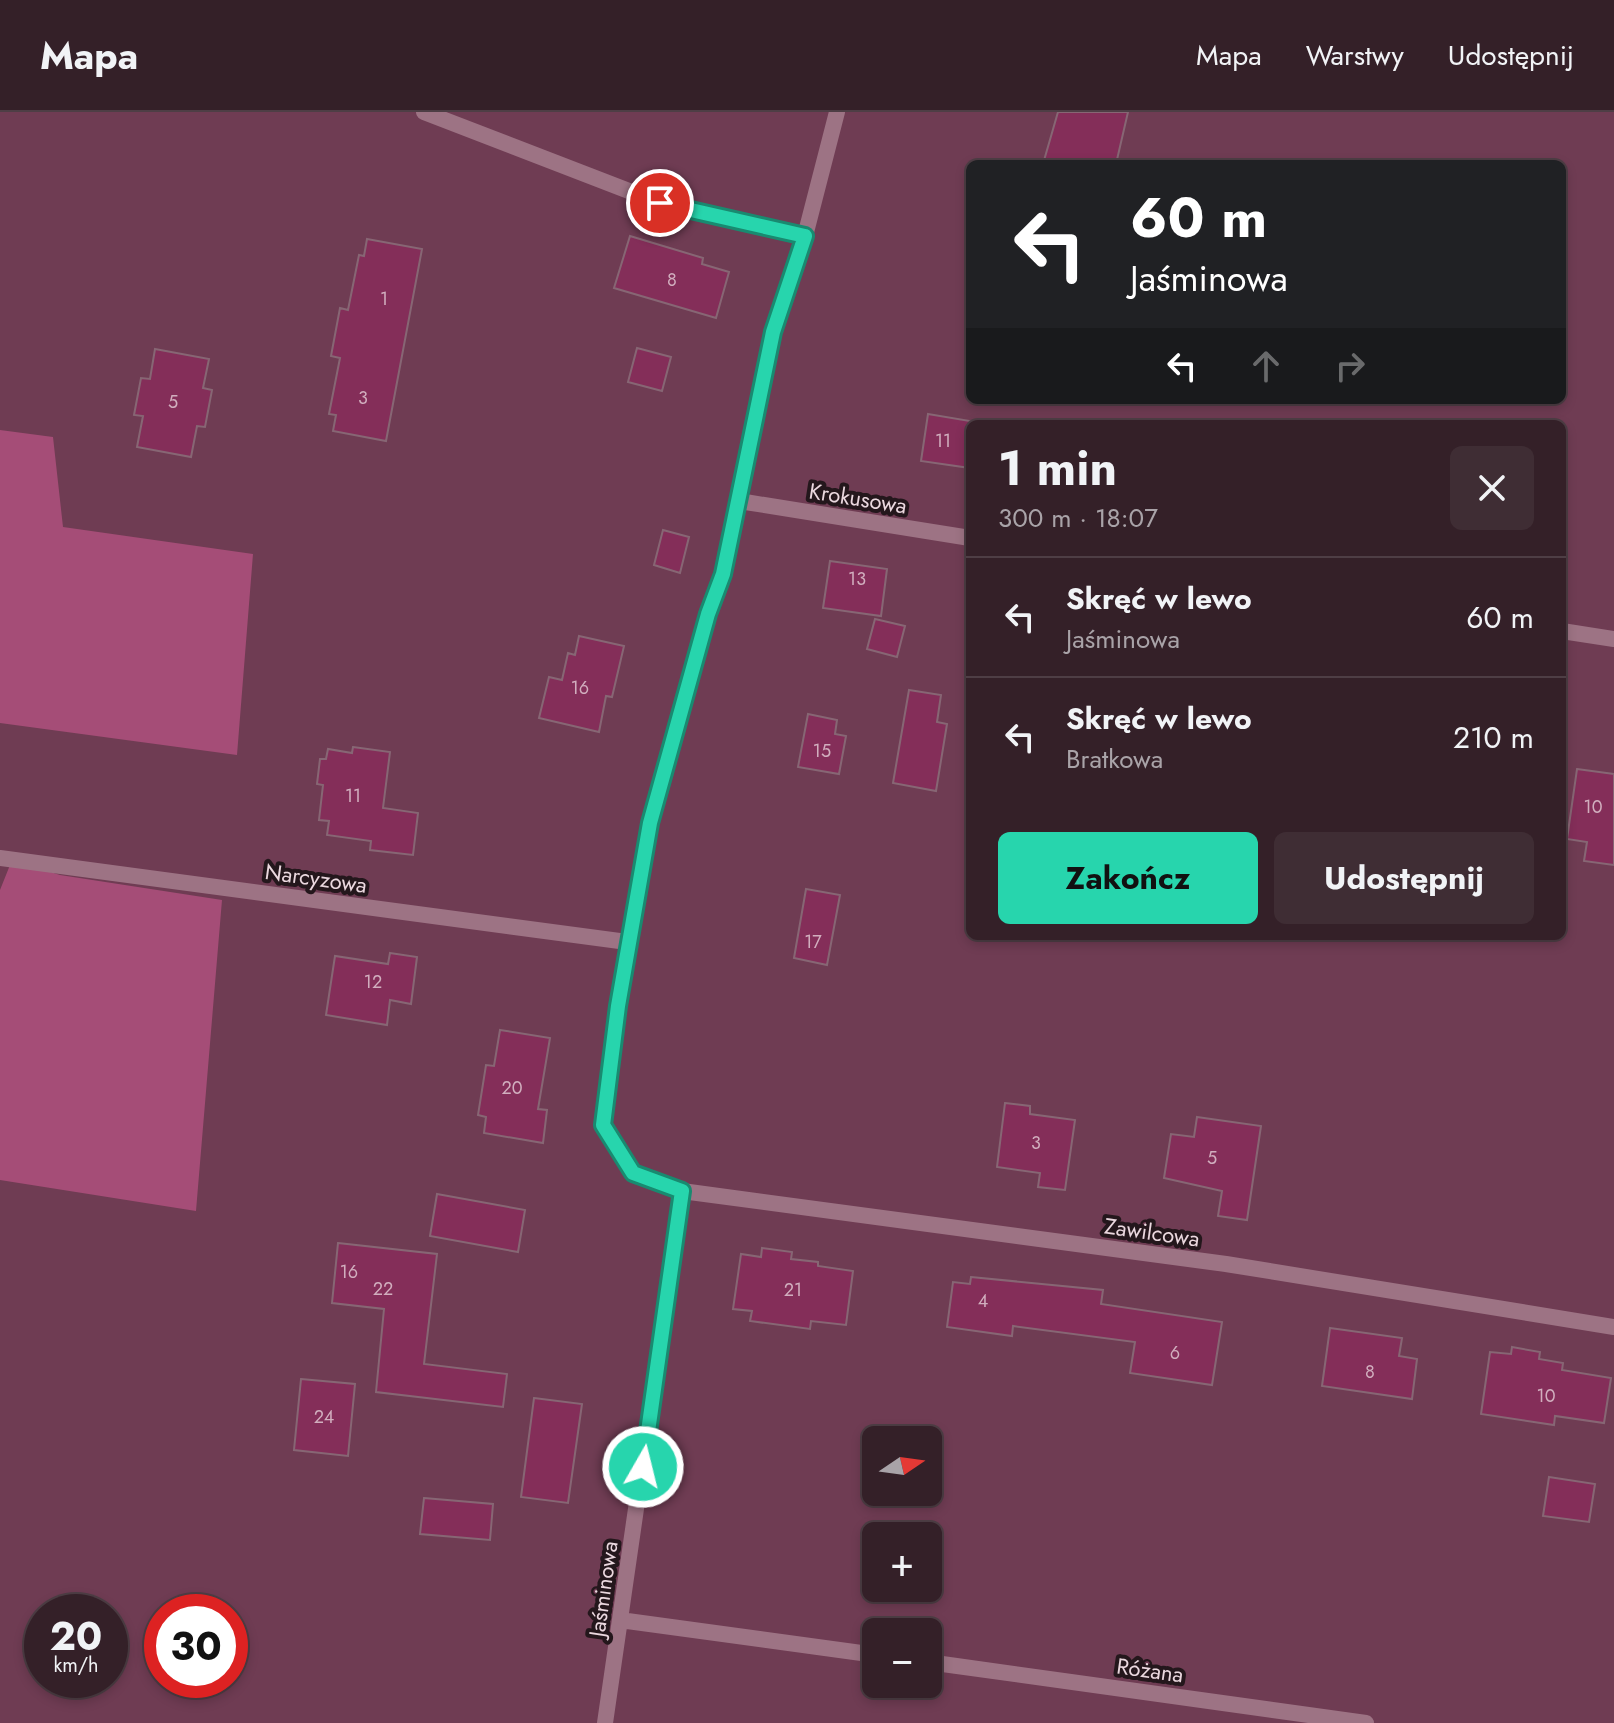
<!DOCTYPE html>
<html lang="pl">
<meta charset="utf-8">
<style>
body{margin:0;font-family:Jost,sans-serif;background:#3f2d34;color:#f1f3f6;height:100vh;display:flex;flex-direction:column;font-size:30px;white-space:nowrap}
*{box-sizing:border-box;margin:0}
p{font-size:26px;color:#a9a3a8}
.icon{flex:none;width:44px;height:44px;fill:none;stroke:currentColor;stroke-width:2;stroke-linecap:round;stroke-linejoin:round}
.map{position:relative;flex:1;overflow:hidden}
.side{position:absolute;left:966px;top:308px;width:600px;height:520px;display:flex;flex-direction:column;background:#342028;border-radius:12px;box-shadow:0 4px 12px #0003,0 0 0 2px #4e3e45}
.side>*{flex:none}
.banner{position:absolute;left:966px;top:48px;width:600px;height:244px;border-radius:12px;box-shadow:0 4px 12px #0003,0 0 0 2px #4e3e45;background:#202124;color:#fff;overflow:hidden}
.needle{width:52px;rotate:77deg}
.tools{position:absolute;left:862px;top:1314px;display:grid;gap:16px}
.tools a{display:grid;place-items:center;width:80px;height:80px;border-radius:12px;background:#342028;box-shadow:0 4px 12px #0003,0 0 0 2px #4e3e45;font-size:40px}
.speed{position:absolute;left:24px;top:1482px;display:flex;gap:16px;font-size:40px;font-weight:700;text-align:center}
.speed>*{display:grid;place-content:center;width:104px;height:104px;border-radius:50%;background:#342028;box-shadow:0 4px 12px #0003,0 0 0 2px #4e3e45;line-height:1}
.speed small{font-size:20px;font-weight:400}
.speed .limit{border:12px solid #d22;background:#fff;color:#111}
.pin{position:absolute;display:grid;place-items:center;width:68px;height:68px;color:#fff;margin:-34px;border:4px solid #fff;border-radius:50%;box-shadow:0 2px 8px #0007}
.me{position:absolute;width:88px;margin:-44px;rotate:8deg;stroke-linejoin:round;filter:drop-shadow(0 0 6px #0008)}
.turn{display:flex;align-items:center;gap:28px;height:168px;padding:0 32px;font-size:36px}
.turn .icon{width:104px;height:104px;stroke-width:2.5}
.turn b{display:block;font-size:56px;line-height:68px}
.lanes{display:flex;align-items:center;height:76px;padding:0 32px;background:#0003;justify-content:center;gap:40px;direction:ltr}
.lanes .off{opacity:.35}
.round{display:grid;place-items:center;flex:none;width:84px;height:84px;border-radius:12px;background:#3f2d34}
.summary{display:flex;align-items:center;justify-content:space-between;height:136px;padding:0 32px}
h1{font-size:48px;font-weight:700;line-height:60px}
.primary-button{display:flex;gap:16px;margin-top:auto;padding:16px 32px}
.primary-button a{flex:1;height:92px;border-radius:12px;background:#27d5ad;color:#111;font-size:32px;font-weight:700;line-height:92px;text-align:center}
.primary-button a+a{background:#3f2d34;color:#f1f3f6}
ul{padding:0;list-style:none}
li{display:flex;align-items:center;gap:24px;height:120px;padding:0 32px;border-top:2px solid #4e3e45}
li div{flex:1}
li b{display:block;font-size:30px}
li em{font-style:normal}
header{display:flex;align-items:center;gap:48px;box-sizing:border-box;height:112px;padding:0 40px;background:#342028;border-bottom:2px solid #4e3e45}
header strong{font-size:38px}
nav{display:flex;gap:44px;margin-inline-start:auto;font-size:28px}
.map>svg:first-child{display:block}
</style>
<header>
<strong>Mapa</strong>
<nav><a>Mapa</a><a>Warstwy</a><a>Udostępnij</a></nav>
</header>
<div class="map">
<svg width="1614" height="1611" viewBox="0 0 1614 1611">
<rect width="100%" height="100%" fill="#462a36"/>
<!-- green -->
<path fill="#6f3c53" fill-rule="evenodd" d="M 0,0 L 1614,0 L 1614,1611 L 0,1611 ZM 970,52 L 1562,52 L 1562,288 L 970,288 ZM 970,312 L 1562,312 L 1562,824 L 970,824 ZM 876,1328 L 928,1328 L 928,1380 L 876,1380 ZM 876,1424 L 928,1424 L 928,1476 L 876,1476 ZM 42,1500 L 110,1500 L 110,1568 L 42,1568 ZM 162,1500 L 230,1500 L 230,1568 L 162,1568 ZM 876,1520 L 928,1520 L 928,1572 L 876,1572 Z"/>
<!-- forest -->
<path fill="#a54d77" d="M 0,318 L 53,325 L 63,415 L 253,442 L 237,643 L 0,611 Z
M 12,748 L 60,763 L 222,788 L 196,1099 L 0,1068 L 0,778 Z"/>
<!-- building -->
<path fill="#842e59" stroke="#876674" stroke-width="2" d="M 1058,0 L 1128,0 L 1116,52 L 1043,52 Z
M 630,124 L 703,146 L 702,152 L 729,160 L 716,206 L 614,176 Z
M 367,127 L 422,137 L 386,329 L 333,319 L 336,303 L 329,302 L 340,246 L 331,244 L 340,196 L 348,198 L 359,143 L 364,144 Z
M 637,236 L 671,245 L 662,279 L 628,270 Z
M 155,237 L 209,247 L 203,276 L 212,278 L 205,315 L 197,314 L 191,345 L 137,335 L 143,304 L 134,303 L 141,266 L 150,267 Z
M 928,302 L 970,309 L 970,356 L 921,349 Z
M 663,418 L 689,425 L 680,461 L 654,453 Z
M 830,449 L 887,457 L 881,504 L 823,496 Z
M 875,507 L 905,514 L 897,545 L 867,537 Z
M 579,524 L 624,534 L 612,585 L 606,584 L 599,620 L 539,606 L 549,565 L 562,568 L 568,541 L 575,543 Z
M 909,578 L 941,583 L 937,610 L 947,612 L 936,679 L 893,671 Z
M 808,602 L 837,608 L 835,622 L 846,624 L 839,662 L 798,655 Z
M 353,635 L 390,640 L 383,696 L 418,701 L 413,743 L 370,738 L 371,729 L 327,723 L 329,709 L 319,708 L 323,673 L 317,672 L 320,647 L 326,647 L 328,637 L 352,641 Z
M 1577,657 L 1614,662 L 1614,753 L 1584,749 L 1587,730 L 1567,727 Z
M 806,777 L 840,783 L 827,853 L 794,846 Z
M 390,841 L 417,845 L 411,892 L 390,888 L 387,913 L 326,903 L 335,844 L 388,852 Z
M 500,918 L 550,926 L 538,997 L 547,998 L 543,1031 L 484,1021 L 486,1005 L 478,1003 L 486,953 L 494,954 Z
M 1005,991 L 1030,994 L 1030,1002 L 1075,1008 L 1065,1078 L 1038,1075 L 1040,1061 L 997,1055 Z
M 1197,1005 L 1261,1014 L 1247,1108 L 1218,1104 L 1222,1079 L 1164,1066 L 1171,1022 L 1194,1025 Z
M 437,1082 L 525,1098 L 518,1140 L 430,1124 Z
M 338,1131 L 437,1142 L 424,1252 L 507,1262 L 503,1295 L 376,1280 L 384,1197 L 332,1191 Z
M 762,1136 L 792,1140 L 791,1147 L 818,1150 L 818,1154 L 853,1159 L 846,1213 L 811,1209 L 810,1217 L 750,1209 L 752,1199 L 733,1197 L 741,1142 L 761,1145 Z
M 971,1165 L 1103,1178 L 1101,1192 L 1222,1210 L 1212,1273 L 1130,1261 L 1135,1230 L 1013,1214 L 1012,1224 L 947,1215 L 953,1170 L 970,1172 Z
M 1330,1216 L 1402,1226 L 1399,1244 L 1417,1247 L 1412,1287 L 1322,1274 Z
M 1512,1235 L 1540,1240 L 1539,1247 L 1563,1251 L 1562,1258 L 1611,1266 L 1604,1311 L 1555,1304 L 1554,1313 L 1481,1302 L 1490,1240 L 1511,1242 Z
M 301,1267 L 355,1272 L 348,1344 L 294,1338 Z
M 534,1286 L 582,1292 L 568,1391 L 521,1385 Z
M 1549,1365 L 1595,1372 L 1589,1410 L 1543,1404 Z
M 424,1386 L 493,1392 L 490,1428 L 420,1422 Z"/>
<g fill="none" stroke-linecap="round" stroke-linejoin="round">
<!-- minor -->
<path stroke="#9d7384" stroke-width="16" d="M 424,0 L 660,91 L 805,124
M 837,0 L 805,124 L 773,220 L 723,462 L 708,502 L 650,711 L 618,894 L 603,1013 L 633,1061 L 682,1079 L 1226,1152 L 1614,1215
M 739,389 L 970,426
M 1562,519 L 1614,527
M 0,746 L 627,830
M 620,1508 L 876,1543
M 928,1550 L 1366,1611
M 605,1611 L 682,1079"/>
</g>
<g fill="none" stroke-linecap="round" stroke-linejoin="round">
<defs>
<path id="route" d="M 643,1355 L 682,1079 L 633,1061 L 603,1013 L 618,894 L 650,711 L 708,502 L 723,462 L 773,220 L 805,124 L 660,91"/>
</defs>
<!-- route casing -->
<use href="#route" stroke="#198a70" stroke-width="20"/>
<!-- route -->
<use href="#route" stroke="#27d5ad" stroke-width="14"/>
</g>
<g text-anchor="middle" stroke-width="8" stroke-linejoin="round" paint-order="stroke">
<!-- number labels -->
<g font-size="18" fill="#d1aebe">
<text x="672" y="174">8</text>
<text x="384" y="193">1</text>
<text x="363" y="292">3</text>
<text x="173" y="296">5</text>
<text x="943" y="335">11</text>
<text x="857" y="473">13</text>
<text x="580" y="582">16</text>
<text x="822" y="645">15</text>
<text x="353" y="690">11</text>
<text x="1593" y="701">10</text>
<text x="813" y="836">17</text>
<text x="373" y="876">12</text>
<text x="512" y="982">20</text>
<text x="1036" y="1037">3</text>
<text x="1212" y="1052">5</text>
<text x="349" y="1166">16</text>
<text x="383" y="1183">22</text>
<text x="793" y="1184">21</text>
<text x="983" y="1195">4</text>
<text x="1175" y="1247">6</text>
<text x="1370" y="1266">8</text>
<text x="1546" y="1290">10</text>
<text x="324" y="1311">24</text>
</g>
<!-- street labels -->
<g font-size="22" fill="#ebd8df" stroke="#24171c">
<text transform="translate(858 386) rotate(9)" y="8">Krokusowa</text>
<text transform="translate(316 766) rotate(8)" y="8">Narcyzowa</text>
<text transform="translate(1152 1120) rotate(8)" y="8">Zawilcowa</text>
<text transform="translate(603 1477) rotate(-82)" y="8">Jaśminowa</text>
<text transform="translate(1150 1558) rotate(8)" y="8">Różana</text>
</g>
</g>
</svg>
<div class="tools">
<a><svg class="needle" viewBox="-14 -14 28 28"><path d="M0-13l5 13h-10z" fill="#e53935"/><path d="M0 13l5-13h-10z" fill="#a9a3a8"/></svg></a>
<a>+</a>
<a>−</a>
</div>
<div class="speed"><div>20<small>km/h</small></div><div class="limit">30</div></div>
<div class="pin" style="left:660px;top:91px;background:#d93025"><svg class="icon" aria-label="arrive" viewBox="0 0 24 24"><path d="M6 21V4h12l-3 4 3 4H6"/></svg></div>
<svg class="me" style="left:643px;top:1355px" viewBox="-20 -20 40 40"><circle r="17" fill="#27d5ad" stroke="#fff" stroke-width="3"/><path d="M0-11L8 9 0 5-8 9z" fill="#fff"/></svg>
<div class="banner">
<div class="turn"><svg class="icon" aria-label="left" viewBox="0 0 24 24"><path d="M17 20v-9H6M10 6l-5 5 5 5"/></svg><div><b>60 m</b>Jaśminowa</div></div>
<div class="lanes"><svg class="icon" aria-label="left" viewBox="0 0 24 24"><path d="M17 20v-9H6M10 6l-5 5 5 5"/></svg><svg class="icon off" aria-label="ahead" viewBox="0 0 24 24"><path d="M12 20V5M6 11l6-6 6 6"/></svg><svg class="icon off" aria-label="right" viewBox="0 0 24 24"><path d="M7 20v-9h11M14 6l5 5-5 5"/></svg></div>
</div>
<section class="side">
<div class="summary"><div><h1>1 min</h1><p>300 m · 18:07</p></div><a class="round"><svg class="icon" aria-label="close" viewBox="0 0 24 24"><path d="M6 6l12 12M18 6L6 18"/></svg></a></div>
<ul>
<li><svg class="icon" aria-label="left" viewBox="0 0 24 24"><path d="M17 20v-9H6M10 6l-5 5 5 5"/></svg><div><b>Skręć w lewo</b><p>Jaśminowa</p></div><em>60 m</em></li>
<li><svg class="icon" aria-label="left" viewBox="0 0 24 24"><path d="M17 20v-9H6M10 6l-5 5 5 5"/></svg><div><b>Skręć w lewo</b><p>Bratkowa</p></div><em>210 m</em></li>
</ul>
<div class="primary-button"><a>Zakończ</a><a>Udostępnij</a></div>
</section>
</div>
